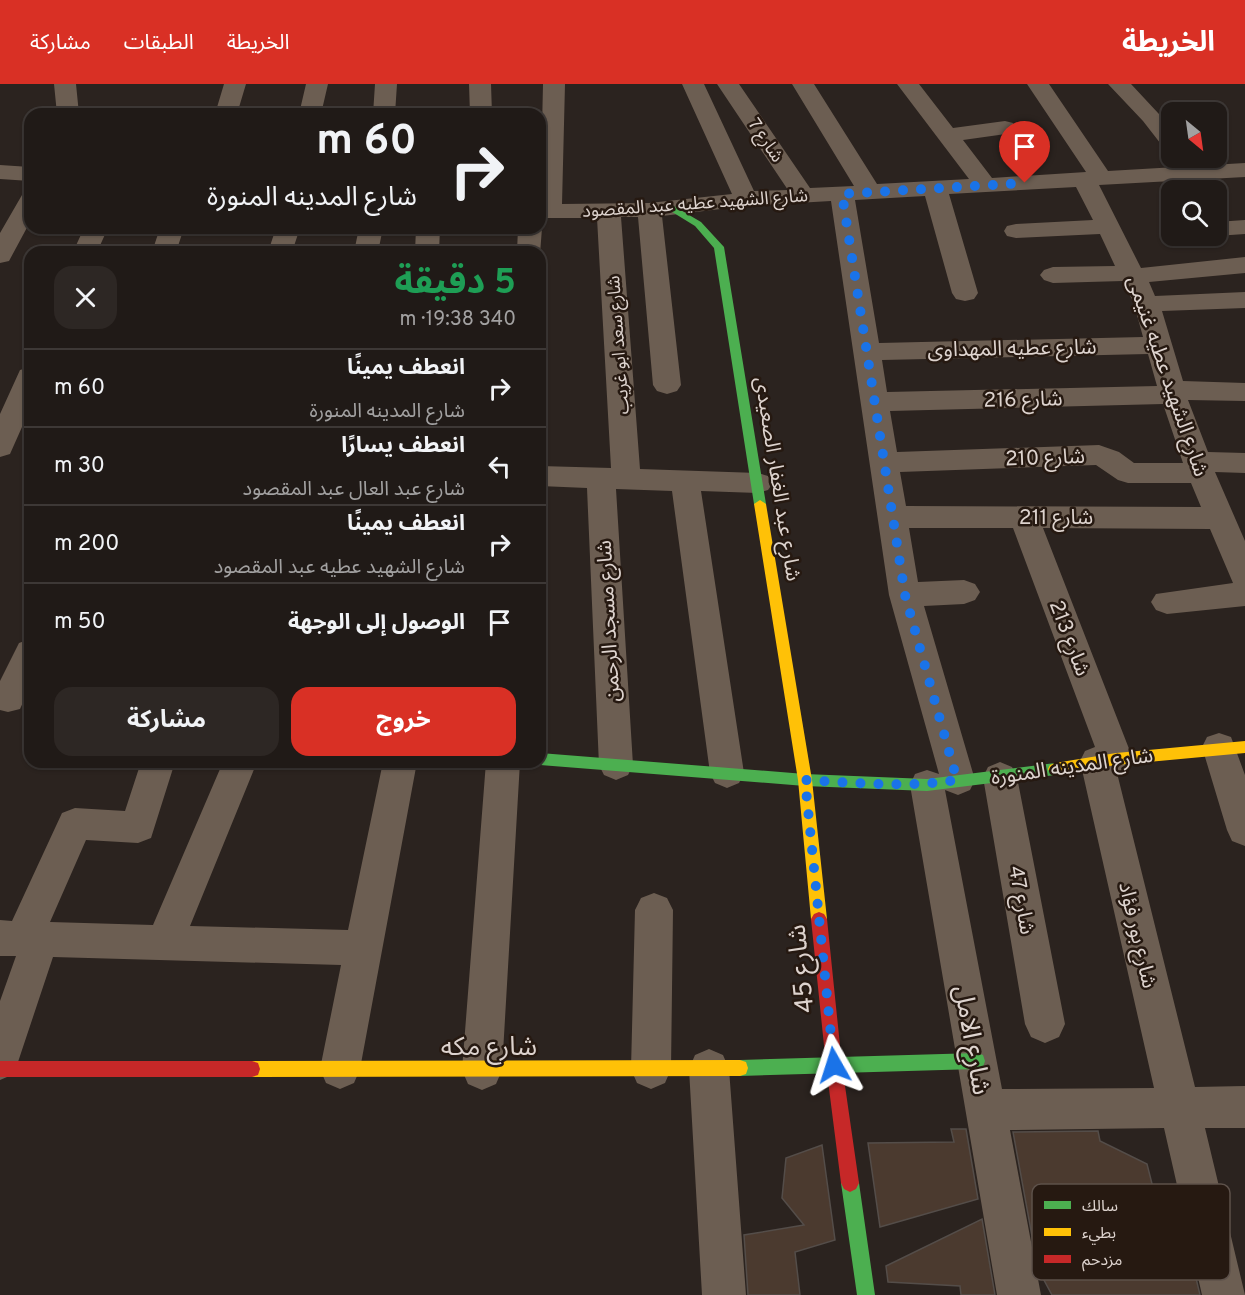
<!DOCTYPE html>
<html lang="ar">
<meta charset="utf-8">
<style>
body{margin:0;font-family:Overpass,"Noto Sans Arabic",sans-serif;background:#2d2724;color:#f1f3f6;direction:rtl;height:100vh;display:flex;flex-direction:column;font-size:22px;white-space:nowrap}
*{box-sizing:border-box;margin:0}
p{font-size:20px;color:#a2a1a1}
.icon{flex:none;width:33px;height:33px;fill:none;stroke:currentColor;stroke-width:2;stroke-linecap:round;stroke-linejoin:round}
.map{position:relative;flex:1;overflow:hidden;direction:ltr}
.side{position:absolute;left:24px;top:162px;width:522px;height:522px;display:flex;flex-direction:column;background:#201a17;border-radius:18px;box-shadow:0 2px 4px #0004,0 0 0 2px #3d3836;direction:rtl}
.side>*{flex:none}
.banner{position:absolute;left:24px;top:24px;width:522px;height:126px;border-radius:18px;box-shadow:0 2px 4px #0004,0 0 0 2px #3d3836;direction:rtl;background:#201a17;color:#f1f3f6;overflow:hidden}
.needle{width:39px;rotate:151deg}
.fabs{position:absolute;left:1161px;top:18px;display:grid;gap:12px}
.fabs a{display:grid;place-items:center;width:66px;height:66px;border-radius:12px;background:#201a17;box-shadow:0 2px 4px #0004,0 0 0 2px #3d3836;font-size:30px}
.pin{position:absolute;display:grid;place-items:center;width:51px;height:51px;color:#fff;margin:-62px -26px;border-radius:50% 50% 50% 0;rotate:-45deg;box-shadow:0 0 6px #0007}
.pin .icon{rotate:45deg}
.me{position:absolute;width:66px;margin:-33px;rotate:354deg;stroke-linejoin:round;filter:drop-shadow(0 0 4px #0008)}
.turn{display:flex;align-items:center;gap:21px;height:126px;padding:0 30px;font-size:27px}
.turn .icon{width:78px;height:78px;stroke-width:2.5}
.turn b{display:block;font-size:42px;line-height:51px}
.round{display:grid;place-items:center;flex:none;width:63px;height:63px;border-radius:18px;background:#2d2724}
.summary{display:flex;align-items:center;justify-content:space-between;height:102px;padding:0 30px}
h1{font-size:36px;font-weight:700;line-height:45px;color:#1e9e55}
.button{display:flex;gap:12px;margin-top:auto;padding:12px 30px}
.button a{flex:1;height:69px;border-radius:18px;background:#d93025;color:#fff;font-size:24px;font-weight:700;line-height:69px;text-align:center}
.button a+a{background:#2d2724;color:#f1f3f6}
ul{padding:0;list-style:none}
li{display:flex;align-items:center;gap:18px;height:78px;padding:0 30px;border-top:2px solid #3d3836}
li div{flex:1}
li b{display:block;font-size:22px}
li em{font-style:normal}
header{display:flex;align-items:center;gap:36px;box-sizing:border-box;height:84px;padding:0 30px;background:#d93025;color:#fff}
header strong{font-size:28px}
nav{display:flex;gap:33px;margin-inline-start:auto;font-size:21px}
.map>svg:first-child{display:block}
</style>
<header>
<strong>الخريطة</strong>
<nav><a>الخريطة</a><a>الطبقات</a><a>مشاركة</a></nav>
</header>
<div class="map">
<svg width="1245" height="1211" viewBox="0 0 1245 1211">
<rect width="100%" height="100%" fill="#2b231f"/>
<!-- building -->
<path fill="#4b3a2f" stroke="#544d49" stroke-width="1.5" d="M 951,1045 L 966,1045 L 978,1115 L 880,1143 L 868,1059 L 954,1058 Z
M 1098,1047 L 1100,1057 L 1147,1080 L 1169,1167 L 1191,1173 L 1200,1211 L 1052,1211 L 1038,1185 L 1013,1048 Z
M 822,1061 L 835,1156 L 795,1168 L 800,1211 L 748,1211 L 744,1151 L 804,1141 L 782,1114 L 786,1074 Z
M 982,1135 L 995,1211 L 961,1211 L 960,1202 L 888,1198 L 886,1182 Z"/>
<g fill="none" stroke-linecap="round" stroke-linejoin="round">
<!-- street -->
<path fill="#6c5e52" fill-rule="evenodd" d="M 54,0 L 76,0 L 79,30 L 57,30 Z
M 224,0 L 246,0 L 237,30 L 215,30 Z
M 306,0 L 328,0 L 321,30 L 299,30 Z
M 375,0 L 397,0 L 395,30 L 373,30 Z
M 469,0 L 491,0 L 492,30 L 470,30 Z
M 543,0 L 565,0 L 562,120 L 649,119 L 732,110 L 682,0 L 704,0 L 754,107 L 788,106 L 717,0 L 739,0 L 810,104 L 854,102 L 792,0 L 814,0 L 877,100 L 969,95 L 897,0 L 919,0 L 953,44 L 1005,37 L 1013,39 L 1016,44 L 1013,49 L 963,56 L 992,94 L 1086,88 L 1027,0 L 1049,0 L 1108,87 L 1245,79 L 1245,93 L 1099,101 L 1141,184 L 1245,173 L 1245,189 L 1149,198 L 1155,212 L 1245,208 L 1245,224 L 1162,227 L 1183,297 L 1245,299 L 1245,317 L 1188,316 L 1208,368 L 1245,369 L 1245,389 L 1215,388 L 1245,457 L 1245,522 L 1167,530 L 1156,526 L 1151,518 L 1156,510 L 1233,499 L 1210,445 L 1043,444 L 1133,675 L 1128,685 L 1117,689 L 1195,1003 L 1245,1002 L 1245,1044 L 1205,1044 L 1245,1211 L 1202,1211 L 1164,1044 L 1010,1046 L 1041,1211 L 997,1211 L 910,701 L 915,690 L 927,686 L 939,690 L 889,511 L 831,117 L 746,122 L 662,132 L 681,301 L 677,307 L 667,310 L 657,307 L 653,301 L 638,133 L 621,133 L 640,385 L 758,389 L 768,392 L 773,399 L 768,406 L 758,409 L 701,407 L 744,689 L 739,699 L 727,704 L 715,699 L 710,689 L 672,407 L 616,405 L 633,681 L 628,691 L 616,696 L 604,691 L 599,681 L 587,404 L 540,402 L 540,382 L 611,384 L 597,134 L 540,134 ZM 1076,103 L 1093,136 L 1016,140 L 1007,142 L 1004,147 L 1007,152 L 1016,154 L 1100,150 L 1115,182 L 1053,183 L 1044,186 L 1040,191 L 1044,196 L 1053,199 L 1123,197 L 1134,220 L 1143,253 L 879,259 L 855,116 L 925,112 L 952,209 L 956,215 L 965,217 L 974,215 L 978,209 L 949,110 ZM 1148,270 L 1157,302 L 887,308 L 882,276 ZM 1163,320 L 1183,379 L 1134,379 L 1119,368 L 1099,361 L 897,368 L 890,327 ZM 1096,381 L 1118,396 L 1128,399 L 1191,399 L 1201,423 L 906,422 L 900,388 ZM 909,444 L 1013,444 L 1095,663 L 1085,667 L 1080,677 L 1154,1004 L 1002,1005 L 945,706 L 958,711 L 970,706 L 975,696 L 924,522 L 964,520 L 975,516 L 980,508 L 975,500 L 964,496 L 918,498 Z
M 1108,0 L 1131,0 L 1172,44 L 1172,66 L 1164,64 L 1143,37 Z
M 0,81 L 30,83 L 30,97 L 0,95 Z
M 30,109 L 30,138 L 9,177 L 0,179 L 0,149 L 22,111 Z
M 1245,136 L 1245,150 L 1216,152 L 1213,152 L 1216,152 L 1216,138 Z
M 540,141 L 542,144 L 540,170 L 517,168 L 518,144 L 540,144 Z
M 84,144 L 108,144 L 97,168 L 73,168 Z
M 160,144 L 184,144 L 176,168 L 152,168 Z
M 276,144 L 300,144 L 292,168 L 268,168 Z
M 359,144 L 383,144 L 378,168 L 354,168 Z
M 416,144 L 440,144 L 439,168 L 415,168 Z
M 30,283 L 30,325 L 10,370 L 0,373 L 0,330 L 20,286 Z
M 30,555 L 30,603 L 20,625 L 8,628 L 0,626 L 0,597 L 19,559 Z
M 1219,649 L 1231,653 L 1245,691 L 1245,762 L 1232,757 L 1227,746 L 1202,663 L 1207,653 Z
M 141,678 L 175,678 L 151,754 L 138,759 L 86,756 L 50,838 L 153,841 L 223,678 L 257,678 L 190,842 L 348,846 L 383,678 L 417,678 L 360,985 L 354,999 L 340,1005 L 326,999 L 320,985 L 341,881 L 53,873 L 14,990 L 0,996 L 0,917 L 16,872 L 0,872 L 0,836 L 12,837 L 62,729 L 75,724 L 125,727 Z
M 486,678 L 520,678 L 502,986 L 496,1000 L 482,1006 L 468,1000 L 462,986 Z
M 1000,678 L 1012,683 L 1017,693 L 1065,940 L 1059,953 L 1045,959 L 1031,953 L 1025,940 L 983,693 L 988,683 Z
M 654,809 L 667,814 L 673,826 L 671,985 L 665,999 L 651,1005 L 637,999 L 631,985 L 635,826 L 641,814 Z
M 709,965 L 723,971 L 729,985 L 746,1211 L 702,1211 L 689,985 L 695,971 Z"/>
<!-- fast -->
<path fill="#4caf50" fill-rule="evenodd" d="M 672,121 L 701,138 L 724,163 L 766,420 L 760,424 L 754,420 L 714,164 L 695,142 L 669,126 L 667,124 Z
M 540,669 L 805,690 L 927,695 L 1055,679 L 1060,681 L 1062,685 L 1060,689 L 1055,691 L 927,707 L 805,702 L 540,681 L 534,678 L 540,678 Z
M 977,969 L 983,971 L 985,977 L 983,983 L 977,985 L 740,992 L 734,990 L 732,984 L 734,978 L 740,976 Z
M 850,1090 L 856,1093 L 859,1099 L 875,1211 L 857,1211 L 841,1099 L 844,1093 Z"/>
<!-- slow -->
<path fill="#ffc107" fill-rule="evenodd" d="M 760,416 L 766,420 L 812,696 L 827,835 L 824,840 L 819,842 L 814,840 L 811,835 L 798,696 L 754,420 Z
M 1245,657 L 1245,669 L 1116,681 L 1055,691 L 1050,689 L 1048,685 L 1050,681 L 1055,679 L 1116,669 Z
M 740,976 L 746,978 L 748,984 L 746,990 L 740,992 L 252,993 L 246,991 L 244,985 L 246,979 L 252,977 Z"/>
<!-- jam -->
<path fill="#c62828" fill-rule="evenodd" d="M 819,828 L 824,830 L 827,835 L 842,981 L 859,1099 L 856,1105 L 850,1108 L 844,1105 L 841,1099 L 826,981 L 811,835 L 814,830 Z
M 0,977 L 252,977 L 258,979 L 260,985 L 258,991 L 252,993 L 0,993 Z"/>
</g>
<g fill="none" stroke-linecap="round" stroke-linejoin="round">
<!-- route -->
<path stroke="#1a73e8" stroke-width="10" stroke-dasharray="0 18" d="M 834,981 L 805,696 C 856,699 907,704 957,696 L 905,511 L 842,110 L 1025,99"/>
</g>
<g text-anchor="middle" stroke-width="5" stroke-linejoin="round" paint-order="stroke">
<!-- far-street labels -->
<g font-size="18" fill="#ddd3ce" stroke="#261911">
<text transform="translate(766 56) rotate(56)" y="6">شارع 7</text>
<text transform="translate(695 119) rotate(-4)" y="6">شارع الشهيد عطيه عبد المقصود</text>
<text transform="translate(618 261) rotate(-94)" y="6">شارع سعد ابو غريب</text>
</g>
<!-- street labels -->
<g font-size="21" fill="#ddd3ce" stroke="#261911">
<text transform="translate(1012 264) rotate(-1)" y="7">شارع عطيه المهداوى</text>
<text transform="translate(1168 292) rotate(71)" y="7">شارع الشهيد عطيه غنيمى</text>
<text transform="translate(1023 315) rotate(-1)" y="7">شارع 216</text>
<text transform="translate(1045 373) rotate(-2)" y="7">شارع 210</text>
<text transform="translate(778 395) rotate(81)" y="7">شارع عبد الغفار الصعيدى</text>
<text x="1056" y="440">شارع 211</text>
<text transform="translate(608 537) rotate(-93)" y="7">شارع مسجد الرحمن</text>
<text transform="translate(1070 554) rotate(69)" y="7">شارع 213</text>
<text transform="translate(1072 682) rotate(-8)" y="7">شارع المدينه المنورة</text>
<text transform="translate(1022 816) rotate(80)" y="7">شارع 47</text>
<text transform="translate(1138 851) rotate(77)" y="7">شارع بور فؤاد</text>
</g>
<!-- near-street labels -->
<g font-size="26" fill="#ddd3ce" stroke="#261911">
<text transform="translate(800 885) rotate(-96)" y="9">شارع 45</text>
<text transform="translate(973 956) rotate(80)" y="9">شارع الامل</text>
<text x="489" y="971">شارع مكه</text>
</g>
</g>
<!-- legend -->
<rect x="1032" y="1100" width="198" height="96" rx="9" fill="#261911" stroke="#5d514a" stroke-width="1.5"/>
<rect x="1044" y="1117" width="27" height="8" fill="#4caf50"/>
<rect x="1044" y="1144" width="27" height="8" fill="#ffc107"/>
<rect x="1044" y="1171" width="27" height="8" fill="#c62828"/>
<g font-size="16" fill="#ddd3ce">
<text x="1082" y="1127">سالك</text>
<text x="1082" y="1154">بطيء</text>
<text x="1082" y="1181">مزدحم</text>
</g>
</svg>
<div class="fabs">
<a><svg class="needle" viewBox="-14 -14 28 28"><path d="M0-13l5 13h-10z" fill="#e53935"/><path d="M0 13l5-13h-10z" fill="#a2a1a1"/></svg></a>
<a><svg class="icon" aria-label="search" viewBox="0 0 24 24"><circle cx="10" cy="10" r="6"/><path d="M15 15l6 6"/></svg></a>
</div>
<div class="pin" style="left:1025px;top:99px;background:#d93025"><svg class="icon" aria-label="arrive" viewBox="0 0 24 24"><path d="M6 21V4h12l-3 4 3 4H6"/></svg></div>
<svg class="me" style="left:834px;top:981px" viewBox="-20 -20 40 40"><path d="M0-17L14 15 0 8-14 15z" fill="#1a73e8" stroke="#fff" stroke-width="4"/></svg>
<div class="banner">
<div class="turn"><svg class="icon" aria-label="right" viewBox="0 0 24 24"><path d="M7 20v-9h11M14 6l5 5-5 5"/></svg><div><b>60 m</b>شارع المدينه المنورة</div></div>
</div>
<section class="side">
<div class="summary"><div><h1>5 دقيقة</h1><p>340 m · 19:38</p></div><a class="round"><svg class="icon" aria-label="close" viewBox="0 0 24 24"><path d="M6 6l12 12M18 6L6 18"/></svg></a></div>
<ul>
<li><svg class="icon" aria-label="right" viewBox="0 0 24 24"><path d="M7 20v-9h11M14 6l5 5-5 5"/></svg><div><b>انعطف يمينًا</b><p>شارع المدينه المنورة</p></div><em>60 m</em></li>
<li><svg class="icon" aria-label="left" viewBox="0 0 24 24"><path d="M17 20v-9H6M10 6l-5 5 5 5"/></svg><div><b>انعطف يسارًا</b><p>شارع عبد العال عبد المقصود</p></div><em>30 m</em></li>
<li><svg class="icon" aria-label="right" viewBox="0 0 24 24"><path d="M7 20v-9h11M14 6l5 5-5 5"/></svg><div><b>انعطف يمينًا</b><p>شارع الشهيد عطيه عبد المقصود</p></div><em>200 m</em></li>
<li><svg class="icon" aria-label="arrive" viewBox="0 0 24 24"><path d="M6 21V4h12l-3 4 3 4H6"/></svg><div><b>الوصول إلى الوجهة</b></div><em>50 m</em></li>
</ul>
<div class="button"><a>خروج</a><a>مشاركة</a></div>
</section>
</div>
